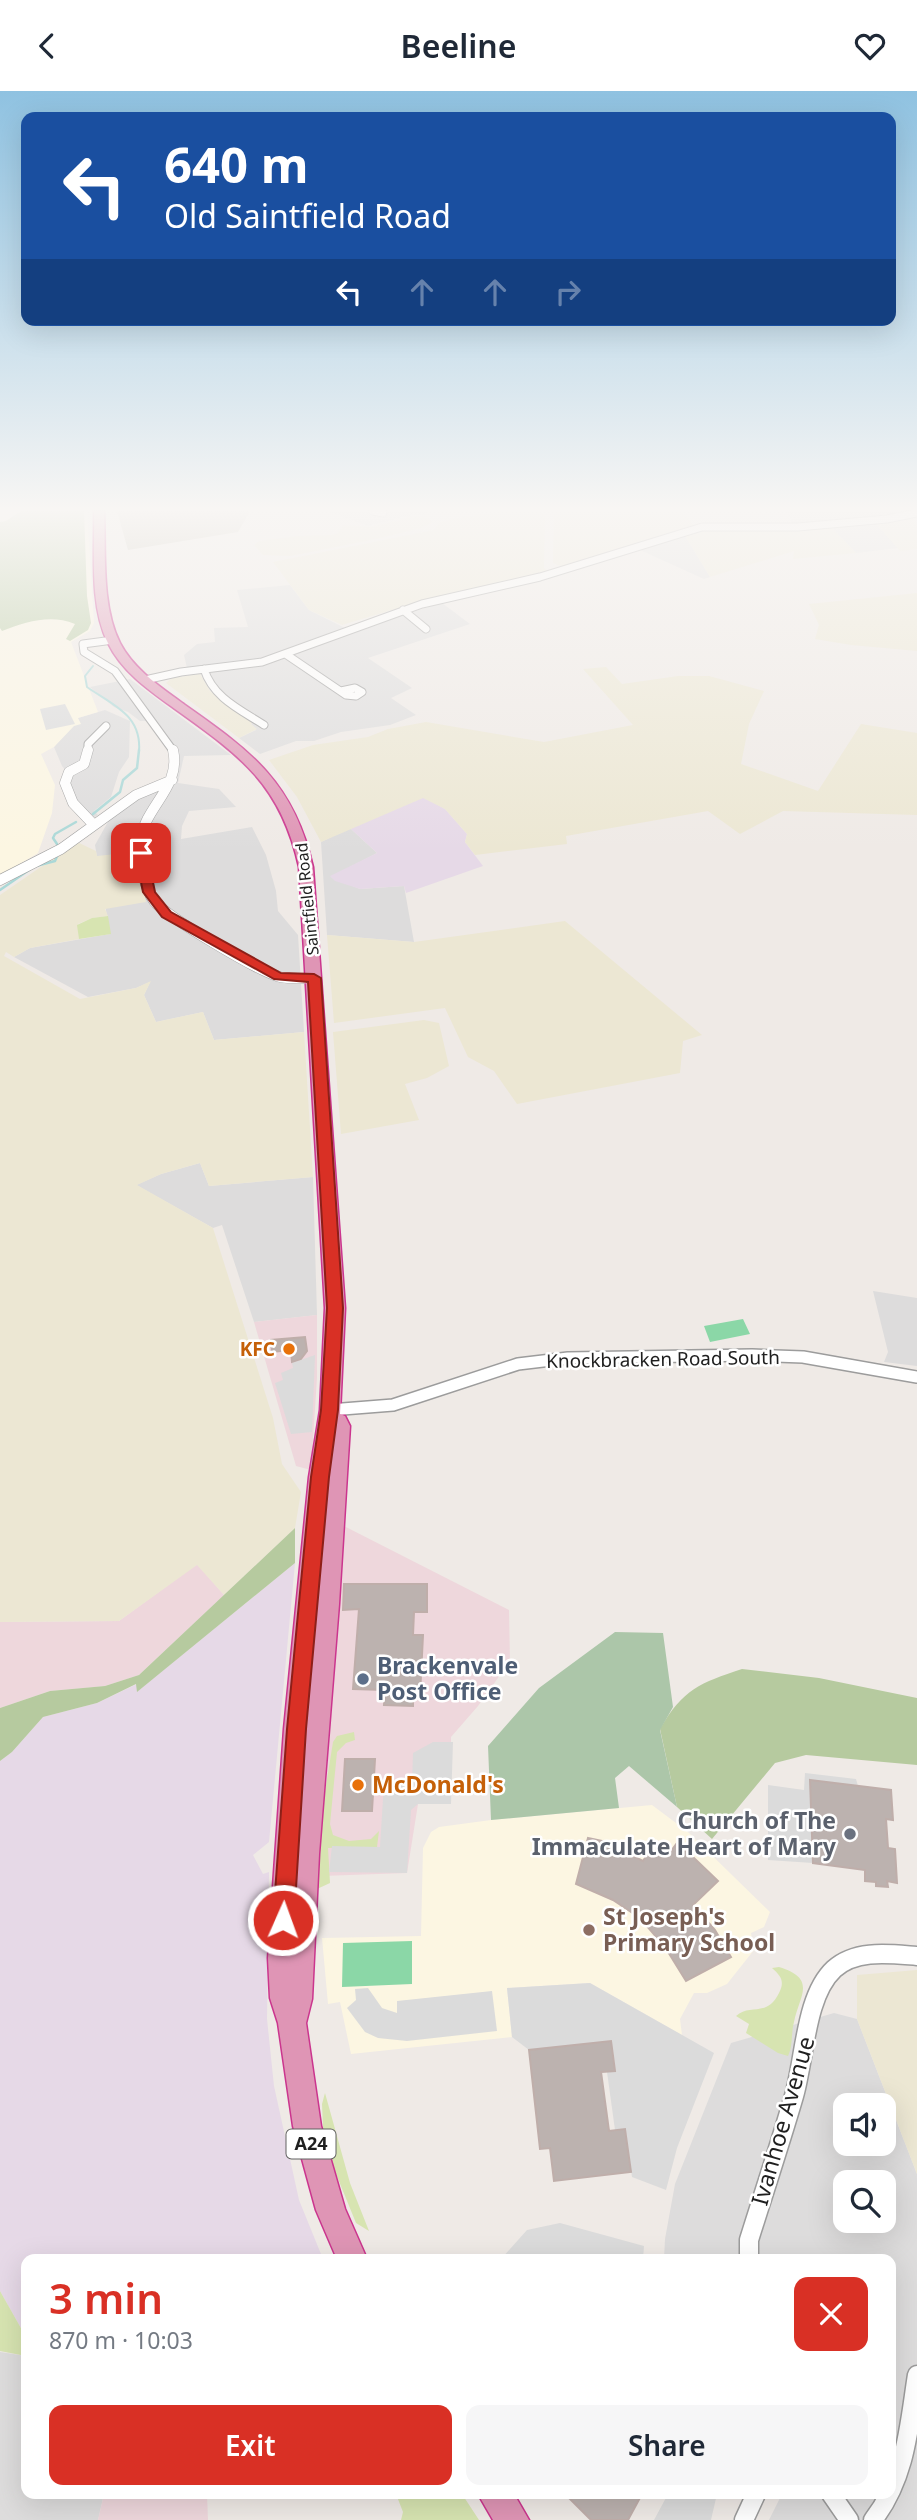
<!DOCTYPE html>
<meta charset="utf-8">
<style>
body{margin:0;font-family:"Noto Sans",sans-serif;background:#f6f6f7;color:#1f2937;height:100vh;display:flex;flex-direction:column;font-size:26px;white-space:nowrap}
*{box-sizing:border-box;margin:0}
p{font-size:23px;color:#747a83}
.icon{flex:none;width:38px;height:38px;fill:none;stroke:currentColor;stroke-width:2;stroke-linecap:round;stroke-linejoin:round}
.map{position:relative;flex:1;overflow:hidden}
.side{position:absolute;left:21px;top:2163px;width:875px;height:245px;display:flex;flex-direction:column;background:#fff;border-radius:14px;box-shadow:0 7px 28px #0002}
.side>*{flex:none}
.hud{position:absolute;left:21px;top:21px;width:875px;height:214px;border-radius:14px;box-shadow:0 7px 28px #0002;background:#1a4fa0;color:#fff;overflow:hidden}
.buttons{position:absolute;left:833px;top:2002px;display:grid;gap:14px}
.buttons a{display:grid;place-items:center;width:63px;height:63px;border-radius:14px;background:#fff;box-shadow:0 7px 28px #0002;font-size:35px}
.pin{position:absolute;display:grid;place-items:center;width:60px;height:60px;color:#fff;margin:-30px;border-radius:14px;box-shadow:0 4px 10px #0006}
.me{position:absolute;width:77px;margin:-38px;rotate:2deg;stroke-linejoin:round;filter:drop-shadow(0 0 5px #0008)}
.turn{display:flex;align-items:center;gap:24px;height:147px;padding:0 28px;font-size:32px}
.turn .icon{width:91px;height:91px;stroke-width:2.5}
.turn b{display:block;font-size:49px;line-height:60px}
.lanes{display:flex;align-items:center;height:66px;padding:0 28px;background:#0003;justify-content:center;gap:35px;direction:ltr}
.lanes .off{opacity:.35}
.round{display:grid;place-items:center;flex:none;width:74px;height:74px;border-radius:14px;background:#f6f6f7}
.head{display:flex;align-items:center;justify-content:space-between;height:119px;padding:0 28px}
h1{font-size:42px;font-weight:600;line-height:52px;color:#d93025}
.action{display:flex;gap:14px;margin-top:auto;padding:14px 28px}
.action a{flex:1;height:80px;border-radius:14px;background:#d93025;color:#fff;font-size:28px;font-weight:600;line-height:80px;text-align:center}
.action a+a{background:#f6f6f7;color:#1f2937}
header{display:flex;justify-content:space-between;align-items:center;height:91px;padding:0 28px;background:#fff;font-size:32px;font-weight:600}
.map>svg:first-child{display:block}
</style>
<header><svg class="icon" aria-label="back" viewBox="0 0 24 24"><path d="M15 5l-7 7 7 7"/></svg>Beeline<svg class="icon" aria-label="heart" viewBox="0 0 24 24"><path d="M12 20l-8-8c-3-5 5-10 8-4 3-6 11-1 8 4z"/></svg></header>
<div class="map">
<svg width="917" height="2429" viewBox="0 0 917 2429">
<rect width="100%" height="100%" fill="#efeae6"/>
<!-- residential -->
<path fill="#dddcdc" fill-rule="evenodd" d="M 327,420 L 426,420 L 425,423 L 406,425 L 368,435 Z
M 787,420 L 917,420 L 889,426 L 793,434 Z
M 875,431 L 898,457 L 856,462 L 831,436 Z
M 684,443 L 710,486 L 704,488 L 640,459 Z
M 290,494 L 309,519 L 351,540 L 442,512 L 470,533 L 368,567 L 412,597 L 391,607 L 416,624 L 390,634 L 341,641 L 314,650 L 296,650 L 260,663 L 239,647 L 256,639 L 251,633 L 253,630 L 210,600 L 198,577 L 187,577 L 184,564 L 197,553 L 215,551 L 214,537 L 248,536 L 237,499 Z
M 130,588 L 231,664 L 184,665 L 178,692 L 219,698 L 236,716 L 189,720 L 182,735 L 181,748 L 252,736 L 266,764 L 276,800 L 278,820 L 298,844 L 304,941 L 214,949 L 203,921 L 156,931 L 144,904 L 150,891 L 136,897 L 88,906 L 14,866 L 30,857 L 110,843 L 95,754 L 113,722 L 167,688 L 172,669 L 166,652 L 148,630 L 140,630 L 128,621 L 114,616 L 90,596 Z
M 105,619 L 130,630 L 129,666 L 119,681 L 111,706 L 94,720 L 98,724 L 85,732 L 73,719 L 63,694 L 67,681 L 62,675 L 54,656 L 78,627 Z
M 350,737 L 377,762 L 331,786 L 360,798 L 404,795 L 414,851 L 327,844 L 321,751 Z
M 200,1072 L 209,1095 L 313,1086 L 317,1224 L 254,1231 L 222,1134 L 213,1137 L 136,1094 L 161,1083 Z
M 873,1200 L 917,1207 L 917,1275 L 884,1271 L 888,1261 Z
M 834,1922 L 857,1928 L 917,2083 L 917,2429 L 769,2429 L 782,2403 L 891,2403 L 891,2168 L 664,2168 L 665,2148 L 675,2093 L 731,1952 ZM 845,2014 L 884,2014 L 884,2053 L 845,2053 ZM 845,2091 L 884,2091 L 884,2130 L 845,2130 Z
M 0,2261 L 26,2265 L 26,2403 L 104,2403 L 98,2429 L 0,2429 Z"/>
<!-- commercial -->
<path fill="#eed7dc" d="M 317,1224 L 317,1287 L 311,1379 L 296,1375 L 254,1231 Z
M 342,1434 L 509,1519 L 510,1570 L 478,1615 L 451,1646 L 451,1713 L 418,1713 L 407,1782 L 321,1785 Z
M 197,1473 L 224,1504 L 139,1584 L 105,1595 L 50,1600 L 0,1617 L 0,1531 L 119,1530 Z
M 104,2403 L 207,2403 L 208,2429 L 98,2429 Z"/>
<!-- industrial -->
<path fill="#e6d9e7" d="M 424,706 L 445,718 L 467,743 L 465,751 L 483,775 L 406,802 L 404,795 L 360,798 L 335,790 L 330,785 L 377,762 L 350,737 Z
M 295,1472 L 269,1751 L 253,1764 L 263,1783 L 269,1781 L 267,1928 L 274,1995 L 299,2109 L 323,2168 L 26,2168 L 26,2246 L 0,2200 L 0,1670 L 12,1661 L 43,1626 L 97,1612 L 137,1593 L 138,1600 Z"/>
<!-- education -->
<path fill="#fcf6e2" d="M 0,420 L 87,420 L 94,532 L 90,540 L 71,551 L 98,621 L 78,627 L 81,633 L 74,635 L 54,656 L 41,663 L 55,694 L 52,722 L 38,762 L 0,785 Z
M 652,1714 L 688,1741 L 770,1821 L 764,1836 L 751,1842 L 754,1859 L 727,1893 L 707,1902 L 694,1902 L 680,1928 L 682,1944 L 590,1892 L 507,1897 L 512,1946 L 351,1963 L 340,1911 L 328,1913 L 322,1847 L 421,1845 L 423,1757 L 431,1741 L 439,1736 L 491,1729 Z"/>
<!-- construction -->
<path fill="#c3bfb2" d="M 117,420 L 250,420 L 238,441 L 128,459 Z"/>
<!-- farmland -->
<path fill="#ece7d3" d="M 512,420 L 541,420 L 545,426 L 544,477 L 549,481 L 432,507 L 342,534 L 309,519 L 273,471 L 434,439 L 440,431 L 457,427 Z
M 554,420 L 682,420 L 694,435 L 563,476 L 553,472 Z
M 910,425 L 917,433 L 917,458 L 900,460 L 875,431 Z
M 412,426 L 428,427 L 433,431 L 421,437 L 376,448 L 290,465 L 263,464 L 254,454 L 259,450 L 298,445 L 332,444 L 338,442 L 343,434 L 370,436 Z
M 831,436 L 856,462 L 793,468 L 794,460 L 710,486 L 684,443 L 701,438 Z
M 917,502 L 917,560 L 851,554 L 815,548 L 819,534 L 809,513 Z
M 606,576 L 622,593 L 678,585 L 709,585 L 764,600 L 749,633 L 741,673 L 818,700 L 861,633 L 917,642 L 917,724 L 783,720 L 740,743 L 708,720 L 566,745 L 567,753 L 475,764 L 465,751 L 467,743 L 445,718 L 423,707 L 321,751 L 297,706 L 269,669 L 313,654 L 368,646 L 388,638 L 426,631 L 544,651 L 633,634 L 583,578 Z
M 200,583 L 210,600 L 253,630 L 251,633 L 257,638 L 239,647 L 166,592 L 172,587 Z
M 77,751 L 96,760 L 97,765 L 135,761 L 146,811 L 105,818 L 108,825 L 92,827 L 78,833 L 79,848 L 30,857 L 14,866 L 6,861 L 4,865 L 80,908 L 136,897 L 151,890 L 144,904 L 156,931 L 203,921 L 214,949 L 304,941 L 313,1086 L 209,1095 L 200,1072 L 161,1083 L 137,1094 L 213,1137 L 273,1327 L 282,1373 L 301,1401 L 295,1437 L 224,1504 L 197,1474 L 119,1530 L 0,1531 L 0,804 Z
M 565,830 L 702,944 L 683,950 L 680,982 L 517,1013 L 494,980 L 468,966 L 445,917 L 334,932 L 327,844 L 414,851 Z
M 424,929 L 439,932 L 449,975 L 427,987 L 405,993 L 419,1029 L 341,1043 L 333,941 Z
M 917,1879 L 917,2083 L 857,1928 L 857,1884 Z"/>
<!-- grass -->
<path fill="#d7e4b1" d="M 108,825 L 111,843 L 79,848 L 77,834 L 92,827 Z
M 354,1641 L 355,1649 L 346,1652 L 337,1661 L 330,1733 L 333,1744 L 349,1750 L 371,1748 L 379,1740 L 377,1756 L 328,1757 L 330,1792 L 317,1798 L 324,1707 L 333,1651 L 337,1645 Z
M 779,1876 C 818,1888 799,1905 794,1931 C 791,1942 793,1955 788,1965 L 778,1962 L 746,1942 L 749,1933 L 736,1925 C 750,1912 767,1927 779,1902 C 785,1890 781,1885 772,1877 Z
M 325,2002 L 350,2092 L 369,2140 L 356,2132 L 332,2073 L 323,2036 L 322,2013 Z
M 0,2200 L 26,2246 L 26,2265 L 0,2260 Z
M 396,2403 L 462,2403 L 479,2429 L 401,2429 L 403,2421 Z"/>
<!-- forest -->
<path fill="#b6ca9f" d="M 21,420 L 84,420 L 87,505 L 91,532 L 88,539 L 70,550 L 66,548 L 75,533 C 50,523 26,531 2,540 L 0,537 L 0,431 L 6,430 Z
M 295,1437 L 295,1472 L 137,1601 L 136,1593 L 97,1612 L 43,1626 L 12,1661 L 0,1670 L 0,1617 L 50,1600 L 105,1595 L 139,1584 Z
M 742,1578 L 819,1587 L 917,1607 L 917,1674 L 806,1664 L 775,1672 L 712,1748 L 677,1716 L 660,1638 C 683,1598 700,1592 742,1578 Z"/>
<!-- cemetery -->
<path fill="#acc6a9" d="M 615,1541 L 663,1542 L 673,1616 L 660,1639 L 677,1716 L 629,1675 L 615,1687 L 619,1717 L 491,1729 L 488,1655 L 539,1597 Z"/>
<!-- pitch -->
<path fill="#8bd7a7" d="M 743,1228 L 750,1243 L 710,1251 L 704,1235 Z
M 412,1850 L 412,1893 L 342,1896 L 343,1852 Z"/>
<!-- parking -->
<path fill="#dbdbdb" d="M 65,613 L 75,633 L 46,639 L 40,618 Z
M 315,1264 L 312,1341 L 291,1343 L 275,1292 L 283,1289 L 281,1282 L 293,1277 L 292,1272 Z
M 433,1651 L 453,1651 L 451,1713 L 418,1713 L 411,1719 L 407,1782 L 329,1781 L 332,1755 L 380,1756 L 384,1692 L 412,1693 L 413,1662 Z
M 805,1682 L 856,1688 L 858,1695 L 810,1690 L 813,1772 L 768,1769 L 768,1694 L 804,1699 Z
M 590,1892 L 714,1962 L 677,2057 L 666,2099 L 632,2086 L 625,2038 L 615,2039 L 607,1981 L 611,1951 L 529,1959 L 512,1946 L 507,1897 Z
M 368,1897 L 382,1917 L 397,1922 L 397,1910 L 492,1900 L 497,1940 L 407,1950 L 378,1947 L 365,1941 L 347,1917 L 356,1909 L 355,1898 Z
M 560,2132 L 644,2155 L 643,2168 L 501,2168 L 527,2139 Z
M 668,2403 L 717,2403 L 711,2429 L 654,2429 Z"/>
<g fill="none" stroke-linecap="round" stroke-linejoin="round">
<!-- stream-far1 -->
<path stroke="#aad8d7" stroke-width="2" d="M 93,575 L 85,585 L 87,596 C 114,615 142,624 139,661"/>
<!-- stream -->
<path stroke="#aad8d7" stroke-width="2.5" d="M 93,723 L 120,701 L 123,689 L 137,677 L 139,659
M 59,756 L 53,747 L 55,743 L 76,731
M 36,775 L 55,770 L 58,763
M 0,799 L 29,779"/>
</g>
<!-- building -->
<path fill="#bcb2af" stroke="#bfaeaa" stroke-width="2" d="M 305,1246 L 307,1260 L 301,1268 L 292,1271 L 291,1259 L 272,1261 L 271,1249 Z
M 344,1493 L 427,1493 L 427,1521 L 414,1521 L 413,1544 L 423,1544 L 420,1604 L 413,1604 L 413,1615 L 384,1614 L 385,1599 L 353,1598 L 359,1518 L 343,1519 Z
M 345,1668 L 375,1668 L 372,1720 L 342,1720 Z
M 810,1689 L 891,1699 L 893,1729 L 886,1728 L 888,1757 L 895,1758 L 897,1792 L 887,1790 L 888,1796 L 876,1795 L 876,1791 L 865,1790 L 865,1779 L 813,1772 Z
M 588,1747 L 602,1750 L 643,1770 L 647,1764 L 652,1766 L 660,1753 L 671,1760 L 677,1752 L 694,1767 L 718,1790 L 693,1814 L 715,1839 L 731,1866 L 686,1890 L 665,1856 L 640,1827 L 613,1809 L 576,1793 Z
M 611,1950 L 615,1980 L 601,1981 L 609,2040 L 625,2038 L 631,2081 L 554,2090 L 550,2057 L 540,2058 L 529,1959 Z
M 565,2403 L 642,2403 L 628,2429 L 591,2429 Z"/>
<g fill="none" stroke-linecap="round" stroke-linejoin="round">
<defs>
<path id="minor-far3" d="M 373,420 L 383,422
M 403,519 L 426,538
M 113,549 L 83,553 L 84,561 L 115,580 L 174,661
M 287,564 L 346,604 L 356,605 L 362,601 L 355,597 L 341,600
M 204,578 C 213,607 241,619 264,634
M 145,589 L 181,581 L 262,571 L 422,513 L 540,486 L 702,436 L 798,436 L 887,428 L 917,422
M 88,661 L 88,653 L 106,635"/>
<path id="minor-far2" d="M 88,659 L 84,673 L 69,681 L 65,692 L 73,712 L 93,733
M 173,659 C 182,697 142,717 140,753 C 139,768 144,797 154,810 C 167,826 255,878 277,885 C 287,889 303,887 314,887
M 0,789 L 61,758 L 136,704 L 172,689"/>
<path id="minor-far1" d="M 330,1319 L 393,1314 L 518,1273 L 568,1267 L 752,1264 L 803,1266 L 917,1286"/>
<path id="minor" d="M 749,2168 L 749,2149 C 764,2101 780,2053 794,2005 C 805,1967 805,1905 834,1878 C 856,1858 890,1863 917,1865
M 831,2403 L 849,2429
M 744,2429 L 756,2403
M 873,2429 C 906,2387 909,2335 917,2284"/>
<path id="highway" d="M 94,420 L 104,420 C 106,462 101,514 120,552 C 134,579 162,597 185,614 C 252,661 294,692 313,776 L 345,1217 L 340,1323 L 345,1325 L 350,1335 L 339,1513 L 319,1763 L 312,1908 L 306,1932 L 321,2035 L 345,2118 L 367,2168 L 337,2168 L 316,2119 L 293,2035 L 278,1932 L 270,1907 L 268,1867 L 284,1638 L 309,1386 L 320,1319 L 325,1217 L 299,776 C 281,694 241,665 175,618 C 150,600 122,581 108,552 C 89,514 95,461 94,420 Z
M 478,2403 L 514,2403 L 529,2429 L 493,2429 Z"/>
</defs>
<!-- minor-far3 casing -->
<use href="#minor-far3" stroke="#9c9c9c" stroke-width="9"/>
<!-- minor-far2 casing -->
<use href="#minor-far2" stroke="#9c9c9c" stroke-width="11"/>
<!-- minor-far1 casing -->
<use href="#minor-far1" stroke="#9c9c9c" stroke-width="14"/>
<!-- minor casing -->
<use href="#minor" stroke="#9c9c9c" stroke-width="21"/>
<!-- highway casing -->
<use href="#highway" stroke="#cb358e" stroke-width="3"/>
<!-- minor-far3 -->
<use href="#minor-far3" stroke="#fff" stroke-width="7"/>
<!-- minor-far2 -->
<use href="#minor-far2" stroke="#fff" stroke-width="10"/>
<!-- minor-far1 -->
<use href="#minor-far1" stroke="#fff" stroke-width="11"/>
<!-- minor -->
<use href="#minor" stroke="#fff" stroke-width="18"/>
<!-- highway -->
<use href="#highway" fill="#df95b5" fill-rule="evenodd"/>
</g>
<!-- sky -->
<linearGradient id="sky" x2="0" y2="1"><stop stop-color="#8fc2e1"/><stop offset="0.55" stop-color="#f8f6f4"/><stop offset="1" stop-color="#f8f6f4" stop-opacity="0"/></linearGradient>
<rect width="917" height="760" fill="url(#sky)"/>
<!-- route -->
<path fill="#d93025" stroke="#8d1f18" stroke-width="2" d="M 141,758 L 147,762 L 155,801 L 171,821 L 281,882 L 314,883 L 321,887 L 343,1217 L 338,1319 L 329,1386 L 306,1638 L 294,1829 L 291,1837 L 283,1840 L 276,1837 L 273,1829 L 287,1638 L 311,1386 L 321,1319 L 327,1217 L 308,891 L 274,888 L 162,826 L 143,801 L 135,762 Z"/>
<!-- markers -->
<g fill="#e8710a" stroke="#fff" stroke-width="2.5">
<circle cx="289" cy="1258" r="7"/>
<circle cx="358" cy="1694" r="7"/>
</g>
<circle fill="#5c6f8a" stroke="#fff" stroke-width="2.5" cx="363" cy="1588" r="7"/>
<circle fill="#6b7280" stroke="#fff" stroke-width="2.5" cx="850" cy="1743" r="7"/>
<circle fill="#8d6e63" stroke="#fff" stroke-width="2.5" cx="589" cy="1839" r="7"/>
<g text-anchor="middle" stroke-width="5" stroke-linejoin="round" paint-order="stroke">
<!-- far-street labels -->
<g font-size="16" fill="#1f1f1f" stroke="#fff">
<text transform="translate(307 808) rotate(-96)" y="6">Saintfield Road</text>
</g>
<!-- shield labels -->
<rect fill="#fff" stroke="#626262" stroke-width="2" x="286.5" y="2038.5" width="49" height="29" rx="5"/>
<g font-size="18" font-weight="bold" fill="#1f1f1f">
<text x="311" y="2059">A24</text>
</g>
<!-- food labels -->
<g font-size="19" font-weight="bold" fill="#c56008" stroke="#fff" text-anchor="end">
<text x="275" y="1265">KFC</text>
</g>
<!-- street labels -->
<g font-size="19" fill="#1f1f1f" stroke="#fff">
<text transform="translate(663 1268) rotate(-1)" y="7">Knockbracken Road South</text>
</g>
<!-- near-service labels -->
<g font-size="23" font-weight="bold" fill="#4e5e75" stroke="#fff" text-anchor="start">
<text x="377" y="1583">Brackenvale<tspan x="377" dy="26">Post Office</tspan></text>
</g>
<!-- near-food labels -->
<g font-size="23" font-weight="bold" fill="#c56008" stroke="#fff" text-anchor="start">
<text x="372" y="1702">McDonald's</text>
</g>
<!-- near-worship labels -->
<g font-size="23" font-weight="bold" fill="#5b616d" stroke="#fff" text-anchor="end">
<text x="836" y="1738">Church of The<tspan x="836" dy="26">Immaculate Heart of Mary</tspan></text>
</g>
<!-- near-education labels -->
<g font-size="23" font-weight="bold" fill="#785e54" stroke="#fff" text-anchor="start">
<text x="603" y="1834">St Joseph's<tspan x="603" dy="26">Primary School</tspan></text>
</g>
<!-- near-street labels -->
<g font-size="23" fill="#1f1f1f" stroke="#fff">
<text transform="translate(783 2030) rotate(-74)" y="8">Ivanhoe Avenue</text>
</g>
</g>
</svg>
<div class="buttons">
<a><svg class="icon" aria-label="sound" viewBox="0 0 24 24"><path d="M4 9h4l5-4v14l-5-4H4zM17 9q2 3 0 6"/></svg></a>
<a><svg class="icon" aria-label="search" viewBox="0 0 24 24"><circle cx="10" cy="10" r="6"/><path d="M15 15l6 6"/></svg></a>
</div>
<div class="pin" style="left:141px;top:762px;background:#d93025"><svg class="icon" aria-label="arrive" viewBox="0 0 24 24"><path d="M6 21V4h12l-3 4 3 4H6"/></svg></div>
<svg class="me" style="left:283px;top:1829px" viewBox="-20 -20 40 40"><circle r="17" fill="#d93025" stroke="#fff" stroke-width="3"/><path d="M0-11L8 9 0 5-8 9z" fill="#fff"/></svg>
<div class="hud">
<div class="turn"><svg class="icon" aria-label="left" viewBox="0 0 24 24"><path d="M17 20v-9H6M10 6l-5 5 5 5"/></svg><div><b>640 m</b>Old Saintfield Road</div></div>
<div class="lanes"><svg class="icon" aria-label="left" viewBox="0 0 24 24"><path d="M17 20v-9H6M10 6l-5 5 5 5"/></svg><svg class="icon off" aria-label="ahead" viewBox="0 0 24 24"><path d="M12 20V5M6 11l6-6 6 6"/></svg><svg class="icon off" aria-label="ahead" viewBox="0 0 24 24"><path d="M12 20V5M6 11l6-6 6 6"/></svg><svg class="icon off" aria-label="right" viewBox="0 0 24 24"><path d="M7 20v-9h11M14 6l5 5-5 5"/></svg></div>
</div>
<section class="side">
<div class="head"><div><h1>3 min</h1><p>870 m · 10:03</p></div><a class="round" style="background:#d93025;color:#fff"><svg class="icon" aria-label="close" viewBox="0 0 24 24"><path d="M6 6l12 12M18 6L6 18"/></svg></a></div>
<div class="action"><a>Exit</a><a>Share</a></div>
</section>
</div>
